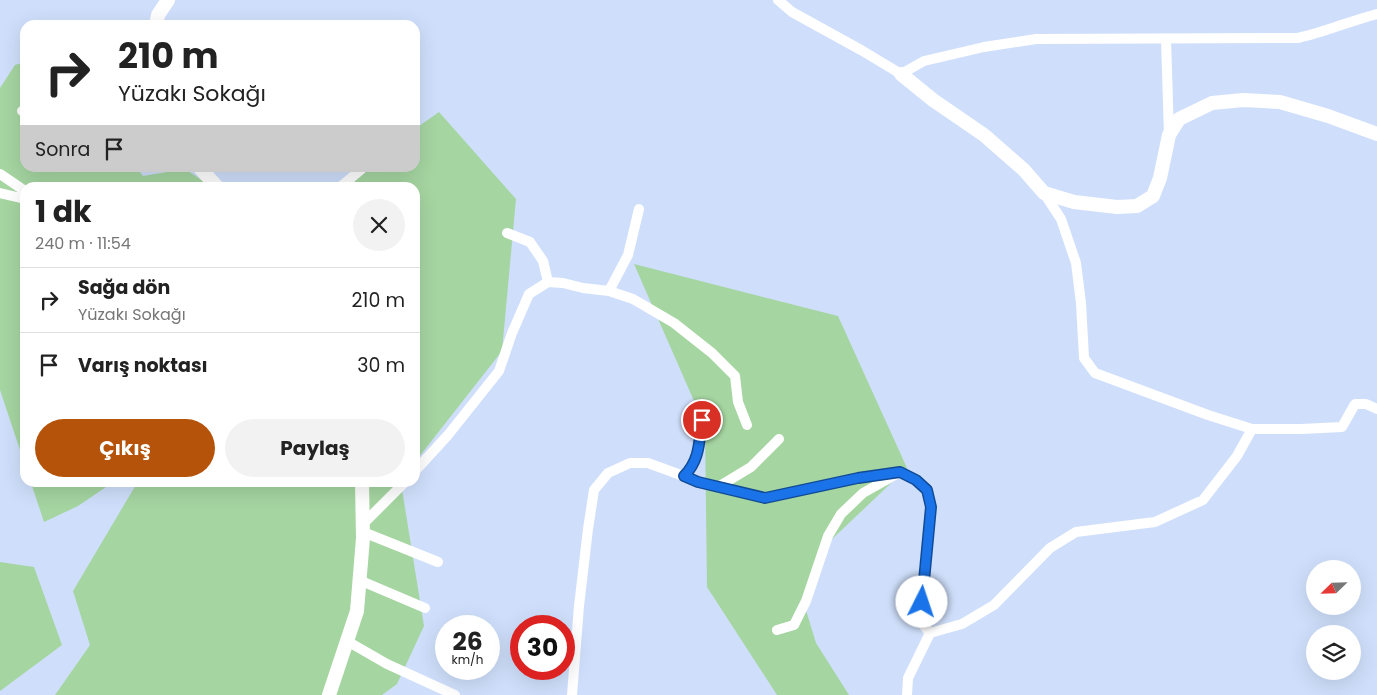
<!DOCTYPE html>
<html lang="tr">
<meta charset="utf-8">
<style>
body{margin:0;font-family:Poppins,sans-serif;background:#f2f2f2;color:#222;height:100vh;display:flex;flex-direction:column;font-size:19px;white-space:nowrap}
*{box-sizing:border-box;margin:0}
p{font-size:16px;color:#767676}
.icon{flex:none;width:28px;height:28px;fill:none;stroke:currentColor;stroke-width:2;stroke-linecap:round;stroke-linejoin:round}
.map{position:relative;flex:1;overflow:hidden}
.side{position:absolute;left:20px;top:182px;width:400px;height:305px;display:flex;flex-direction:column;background:#fff;border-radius:15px;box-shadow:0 5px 20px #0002}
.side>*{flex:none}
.hud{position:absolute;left:20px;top:20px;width:400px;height:152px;border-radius:15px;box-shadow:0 5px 20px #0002;background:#fff;color:#222;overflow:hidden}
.needle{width:32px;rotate:247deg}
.controls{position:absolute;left:1306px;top:560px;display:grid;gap:10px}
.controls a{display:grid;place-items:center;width:55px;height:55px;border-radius:50%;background:#fff;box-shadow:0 5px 20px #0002;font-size:25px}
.speed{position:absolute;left:435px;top:615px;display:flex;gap:10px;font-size:25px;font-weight:700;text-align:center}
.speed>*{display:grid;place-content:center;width:65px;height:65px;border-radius:50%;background:#fff;box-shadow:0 5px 20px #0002;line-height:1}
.speed small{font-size:12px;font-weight:400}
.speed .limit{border:8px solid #d22;background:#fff;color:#111}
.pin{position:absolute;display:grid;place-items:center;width:42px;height:42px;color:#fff;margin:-21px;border:2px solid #fff;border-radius:50%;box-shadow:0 1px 5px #0007}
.me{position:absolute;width:55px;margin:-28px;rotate:4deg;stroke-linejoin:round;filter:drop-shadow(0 0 4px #0008)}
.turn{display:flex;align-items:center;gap:18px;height:105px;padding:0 15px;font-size:22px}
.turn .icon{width:65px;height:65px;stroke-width:2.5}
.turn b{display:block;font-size:35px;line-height:42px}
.then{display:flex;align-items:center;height:48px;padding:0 15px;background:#0003;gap:10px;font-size:19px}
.round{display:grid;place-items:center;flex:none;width:52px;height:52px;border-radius:26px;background:#f2f2f2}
.summary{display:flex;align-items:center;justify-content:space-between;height:85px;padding:0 15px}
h1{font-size:30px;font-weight:700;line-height:38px}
.button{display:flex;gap:10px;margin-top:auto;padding:10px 15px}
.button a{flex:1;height:58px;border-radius:30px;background:#b45309;color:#fff;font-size:20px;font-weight:700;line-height:58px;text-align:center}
.button a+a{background:#f2f2f2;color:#222}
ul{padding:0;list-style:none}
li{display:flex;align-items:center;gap:15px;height:65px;padding:0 15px;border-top:1px solid #e0e0e0}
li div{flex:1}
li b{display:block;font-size:19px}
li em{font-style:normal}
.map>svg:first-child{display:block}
</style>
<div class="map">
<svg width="1377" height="695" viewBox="0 0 1377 695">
<rect width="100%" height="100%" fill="#cfdffb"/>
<!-- green -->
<path fill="#a5d5a1" d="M 25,62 L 25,168 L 137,168 L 143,176 L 185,169 L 212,187 L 25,188 L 25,465 L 0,390 L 0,88 L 15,65 Z
M 439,112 L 516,199 L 502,351 L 415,462 L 415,188 L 334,188 L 362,168 L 415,168 L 415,129 Z
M 634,264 L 838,316 L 907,468 L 829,542 L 805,607 L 816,643 L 849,695 L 777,695 L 707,587 L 705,426 Z
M 31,483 L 31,482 L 112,483 L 78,506 L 44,522 Z
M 137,483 L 401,483 L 424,626 L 397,684 L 382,695 L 55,695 L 90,645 L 73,591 Z
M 0,562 L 34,567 L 62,645 L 0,691 Z"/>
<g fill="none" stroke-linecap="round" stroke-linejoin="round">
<!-- street -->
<path stroke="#fff" stroke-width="10" d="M 778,0 L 792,12 L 861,50 L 901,74 L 924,61 L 984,47 L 1036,39 L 1298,38 C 1325,32 1350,21 1377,14
M 1166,39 L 1169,135
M 22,111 L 25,111
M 0,174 L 25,191
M 339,188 L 363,168
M 0,193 L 25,199
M 1044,193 L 1061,219 L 1076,263 L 1081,303 L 1084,358 L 1095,373 L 1208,415 L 1252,429 L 1301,429 L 1342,427 L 1355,404 L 1366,404 L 1377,409
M 507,233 L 530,242 L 543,261 L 548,282
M 609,291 L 628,255 L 639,209
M 415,471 L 448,435 L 499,371 L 512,333 L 529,294 L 548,282 L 563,283 L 583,288 L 609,291 L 633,299 L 674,323 L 712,353 L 735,376 L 738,402 L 747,425
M 684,476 C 700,460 699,442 702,420
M 718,487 L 751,467 L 779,439
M 363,524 L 405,482
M 363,532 L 438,562
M 359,580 L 425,608
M 777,630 L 794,625 L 806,601 L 828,536 L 841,514 L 863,493 L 895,475
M 347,641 L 387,664 L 455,695
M 572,695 L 579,606 L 588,529 L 594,490 L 608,473 L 630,463 L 648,463 L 697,481 L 765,498 L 857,478 L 900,472 L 916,480 L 927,490 L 931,507 L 923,583 L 921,622 L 930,633 L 962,624 L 994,605 L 1050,548 L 1076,532 L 1155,522 L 1203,500 L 1237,456 L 1252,429
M 907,695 L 908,678 L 930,633"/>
<!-- secondary -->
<path stroke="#fff" stroke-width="14" d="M 156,25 L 158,15 L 168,0
M 901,74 L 933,100 L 984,135 L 1024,170 L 1044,193 L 1074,202 L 1117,207 L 1137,206 L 1153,196 L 1160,178 L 1169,135 L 1179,119 L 1212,103 L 1243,100 L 1280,102 L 1328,116 L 1377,134
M 200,168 L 218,188
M 329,695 L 357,611 L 363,538 L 362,482"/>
</g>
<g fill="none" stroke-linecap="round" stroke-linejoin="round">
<defs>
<path id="route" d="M 702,420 C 699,442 700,460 684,476 L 698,482 L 765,498 L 858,478 L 900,472 L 916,480 L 927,490 L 931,507 L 922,602"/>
</defs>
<!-- route casing -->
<use href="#route" stroke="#114b97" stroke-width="12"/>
<!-- route -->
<use href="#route" stroke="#1a73e8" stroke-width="9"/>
</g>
</svg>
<div class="controls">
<a><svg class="needle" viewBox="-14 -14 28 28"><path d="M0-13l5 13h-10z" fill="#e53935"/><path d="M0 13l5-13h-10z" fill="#767676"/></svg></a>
<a><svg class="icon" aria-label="layers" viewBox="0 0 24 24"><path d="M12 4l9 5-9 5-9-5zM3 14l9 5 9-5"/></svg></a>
</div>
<div class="speed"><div>26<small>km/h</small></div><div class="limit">30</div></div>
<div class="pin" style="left:702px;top:420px;background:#d93025"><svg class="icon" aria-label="arrive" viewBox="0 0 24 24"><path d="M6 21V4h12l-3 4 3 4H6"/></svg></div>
<svg class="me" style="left:922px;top:602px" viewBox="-20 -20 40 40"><circle r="19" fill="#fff"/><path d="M0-13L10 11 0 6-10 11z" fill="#1a73e8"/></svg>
<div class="hud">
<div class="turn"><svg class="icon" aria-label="right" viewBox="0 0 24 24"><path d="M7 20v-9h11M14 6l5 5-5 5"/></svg><div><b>210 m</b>Yüzakı Sokağı</div></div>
<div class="then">Sonra<svg class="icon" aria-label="arrive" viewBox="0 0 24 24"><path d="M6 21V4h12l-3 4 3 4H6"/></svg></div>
</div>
<section class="side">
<div class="summary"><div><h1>1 dk</h1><p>240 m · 11:54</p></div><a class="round"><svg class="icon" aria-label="close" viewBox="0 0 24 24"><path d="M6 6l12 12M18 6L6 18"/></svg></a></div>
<ul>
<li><svg class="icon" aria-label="right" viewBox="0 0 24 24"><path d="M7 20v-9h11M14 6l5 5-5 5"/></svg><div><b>Sağa dön</b><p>Yüzakı Sokağı</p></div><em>210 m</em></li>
<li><svg class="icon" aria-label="arrive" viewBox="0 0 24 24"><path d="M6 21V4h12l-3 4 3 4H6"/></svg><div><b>Varış noktası</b></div><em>30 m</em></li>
</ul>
<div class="button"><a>Çıkış</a><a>Paylaş</a></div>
</section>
</div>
